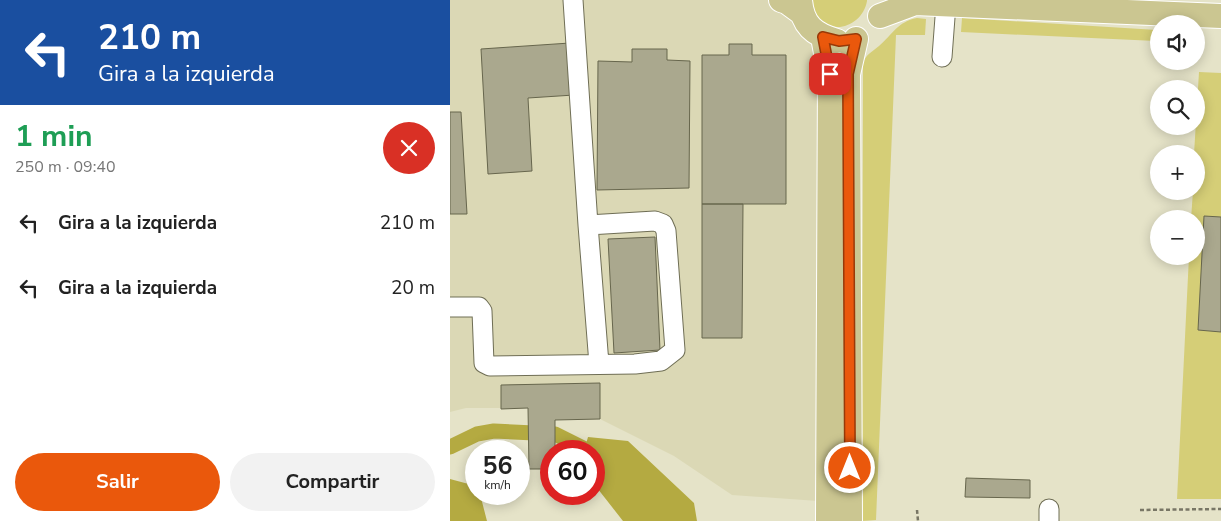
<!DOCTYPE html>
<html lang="es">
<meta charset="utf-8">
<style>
body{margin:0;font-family:"Nunito Sans",sans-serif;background:#f2f2f2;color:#222;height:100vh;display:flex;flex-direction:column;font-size:19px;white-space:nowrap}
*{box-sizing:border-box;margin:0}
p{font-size:16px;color:#767676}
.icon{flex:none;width:28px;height:28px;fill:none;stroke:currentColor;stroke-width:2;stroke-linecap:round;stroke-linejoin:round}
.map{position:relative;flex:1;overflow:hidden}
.panel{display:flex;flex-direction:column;background:#fff;width:450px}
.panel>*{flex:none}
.hud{background:#1a4fa0;color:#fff;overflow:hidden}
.controls{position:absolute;left:700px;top:15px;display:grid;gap:10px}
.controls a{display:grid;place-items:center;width:55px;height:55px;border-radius:50%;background:#fff;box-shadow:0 2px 12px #0003;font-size:25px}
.speed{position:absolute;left:15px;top:440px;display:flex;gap:10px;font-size:25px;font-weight:700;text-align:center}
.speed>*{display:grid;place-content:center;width:65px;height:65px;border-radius:50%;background:#fff;box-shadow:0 2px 12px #0003;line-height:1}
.speed small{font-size:12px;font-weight:400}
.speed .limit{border:8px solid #d22;background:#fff;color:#111}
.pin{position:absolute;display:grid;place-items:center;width:42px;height:42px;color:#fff;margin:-21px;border-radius:10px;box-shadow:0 2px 8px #0006}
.me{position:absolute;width:55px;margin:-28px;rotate:0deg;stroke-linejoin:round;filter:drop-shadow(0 0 4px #0008)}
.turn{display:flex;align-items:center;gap:18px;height:105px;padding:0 15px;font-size:22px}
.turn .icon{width:65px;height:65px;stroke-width:2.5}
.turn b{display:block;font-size:35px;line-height:42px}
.round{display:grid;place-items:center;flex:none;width:52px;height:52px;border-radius:26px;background:#f2f2f2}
.head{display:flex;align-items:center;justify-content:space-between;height:85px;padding:0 15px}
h1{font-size:30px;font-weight:700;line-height:38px;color:#1e9e55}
.action{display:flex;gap:10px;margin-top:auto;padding:10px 15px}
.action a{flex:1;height:58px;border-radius:30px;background:#ea580c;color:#fff;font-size:20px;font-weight:700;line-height:58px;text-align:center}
.action a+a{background:#f2f2f2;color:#222}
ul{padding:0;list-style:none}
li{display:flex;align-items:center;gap:15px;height:65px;padding:0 15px}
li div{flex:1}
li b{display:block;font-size:19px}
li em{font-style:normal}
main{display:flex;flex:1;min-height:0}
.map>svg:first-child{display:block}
</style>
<main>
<section class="panel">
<div class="hud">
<div class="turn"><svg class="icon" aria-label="left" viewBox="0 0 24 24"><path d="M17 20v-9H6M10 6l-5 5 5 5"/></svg><div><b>210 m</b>Gira a la izquierda</div></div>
</div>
<div class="head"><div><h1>1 min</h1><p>250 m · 09:40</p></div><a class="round" style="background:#d93025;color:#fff"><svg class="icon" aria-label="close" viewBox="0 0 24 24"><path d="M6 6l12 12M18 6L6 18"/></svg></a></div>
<ul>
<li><svg class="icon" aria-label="left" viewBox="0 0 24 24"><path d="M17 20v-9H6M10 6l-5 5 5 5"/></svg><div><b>Gira a la izquierda</b></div><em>210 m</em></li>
<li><svg class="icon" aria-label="left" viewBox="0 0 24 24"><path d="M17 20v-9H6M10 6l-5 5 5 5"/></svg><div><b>Gira a la izquierda</b></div><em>20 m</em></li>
</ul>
<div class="action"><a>Salir</a><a>Compartir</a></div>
</section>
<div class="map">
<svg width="771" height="521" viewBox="0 0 771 521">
<rect width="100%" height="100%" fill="#e5e3c8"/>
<!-- built -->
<path fill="#dbd8b5" d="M 0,0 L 334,0 L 371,55 L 368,501 L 282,495 L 224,456 L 150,419 L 105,420 L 105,451 L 101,451 L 101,469 L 79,469 L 78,408 L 16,408 L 0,412 Z"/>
<!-- green -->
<path fill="#d5ce77" d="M 361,0 L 417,0 L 417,1 C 413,25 382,38 366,15 C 363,11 362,5 361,0 Z
M 467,18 L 476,19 L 475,35 L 446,35 L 426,520 L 412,521 L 413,63 C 416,54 422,52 429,46 C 443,34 447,22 467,18 Z
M 512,18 L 707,30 L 706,41 L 511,32 Z
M 749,72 L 771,73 L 771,499 L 727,499 L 739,256 L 746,256 L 746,219 L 741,219 L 743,191 L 746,191 L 746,154 L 744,154 Z"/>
<!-- water -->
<path fill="#b4aa41" d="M 138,437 L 178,441 L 244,503 L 247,521 L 173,521 L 144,484 L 144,451 L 134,451 Z
M 0,479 L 26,486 L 26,494 L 30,494 L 37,521 L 0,521 Z"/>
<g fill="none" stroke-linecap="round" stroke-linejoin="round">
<!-- canal -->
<path stroke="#b4aa41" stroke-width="15" d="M 0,447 L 27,434 L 44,431 L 105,434 L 135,449"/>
</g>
<!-- building -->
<path fill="#aaa88e" stroke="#67664d" d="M 120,43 L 124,95 L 78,98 L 82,171 L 38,174 L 31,49 Z
M 279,44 L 302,44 L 302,55 L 336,55 L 336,204 L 252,204 L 252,55 L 279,55 Z
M 182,49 L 217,49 L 217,60 L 240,61 L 239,188 L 147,190 L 148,61 L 182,62 Z
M 0,112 L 11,112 L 17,214 L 0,214 Z
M 252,204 L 293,204 L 292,338 L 252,338 Z
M 754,216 L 771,217 L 771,332 L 748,330 Z
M 205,237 L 210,350 L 164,353 L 158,239 Z
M 150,383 L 150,419 L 105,420 L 105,451 L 101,451 L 101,469 L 79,469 L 78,408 L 51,409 L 51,385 Z
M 516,478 L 580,480 L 580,498 L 515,497 Z"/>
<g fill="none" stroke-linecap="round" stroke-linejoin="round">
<defs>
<path id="minor" d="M 123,0 L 138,225 L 149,364
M 492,57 L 496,4
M 0,307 L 29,307 L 32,311 L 34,363 L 40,366 L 185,364 L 211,361 L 225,350 L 216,231 L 213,224 L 205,221 L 138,225
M 599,509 L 599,521"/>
<path id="major" d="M 331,0 L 337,2 L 352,13
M 350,0 C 352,25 364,35 387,41
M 430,16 L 465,3 L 771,16
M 373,37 L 380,74 L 378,521
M 400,521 L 398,74 L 406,39"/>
</defs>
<!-- minor casing -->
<use href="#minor" stroke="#6f6e55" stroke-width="21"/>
<!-- major casing -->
<use href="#major" stroke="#fff" stroke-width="26"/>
<!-- path -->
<path stroke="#787665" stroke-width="2.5" stroke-dasharray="4 2.5" stroke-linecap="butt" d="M 467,510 L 468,521
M 690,510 L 771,509"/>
<!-- minor -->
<use href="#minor" stroke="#fff" stroke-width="19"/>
<!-- major -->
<use href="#major" stroke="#cbc691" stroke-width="24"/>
</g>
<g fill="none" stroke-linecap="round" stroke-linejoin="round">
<defs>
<path id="route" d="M 380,74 L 373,37 L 389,41 L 406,39 L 398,74 L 400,468"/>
</defs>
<!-- route casing -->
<use href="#route" stroke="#983908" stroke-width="12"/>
<!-- route -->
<use href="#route" stroke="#ea580c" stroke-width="9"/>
</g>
</svg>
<div class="controls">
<a><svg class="icon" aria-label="sound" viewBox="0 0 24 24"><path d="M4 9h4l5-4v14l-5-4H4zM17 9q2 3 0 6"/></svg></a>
<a><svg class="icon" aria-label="search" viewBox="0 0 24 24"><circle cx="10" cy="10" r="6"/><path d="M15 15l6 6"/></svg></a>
<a>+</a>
<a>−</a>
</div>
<div class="speed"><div>56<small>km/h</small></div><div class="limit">60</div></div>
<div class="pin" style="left:380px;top:74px;background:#d93025"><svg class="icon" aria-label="arrive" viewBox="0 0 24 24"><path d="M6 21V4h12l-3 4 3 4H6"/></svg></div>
<svg class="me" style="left:400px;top:468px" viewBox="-20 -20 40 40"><circle r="17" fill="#ea580c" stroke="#fff" stroke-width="3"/><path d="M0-11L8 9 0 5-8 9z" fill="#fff"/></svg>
</div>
</main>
